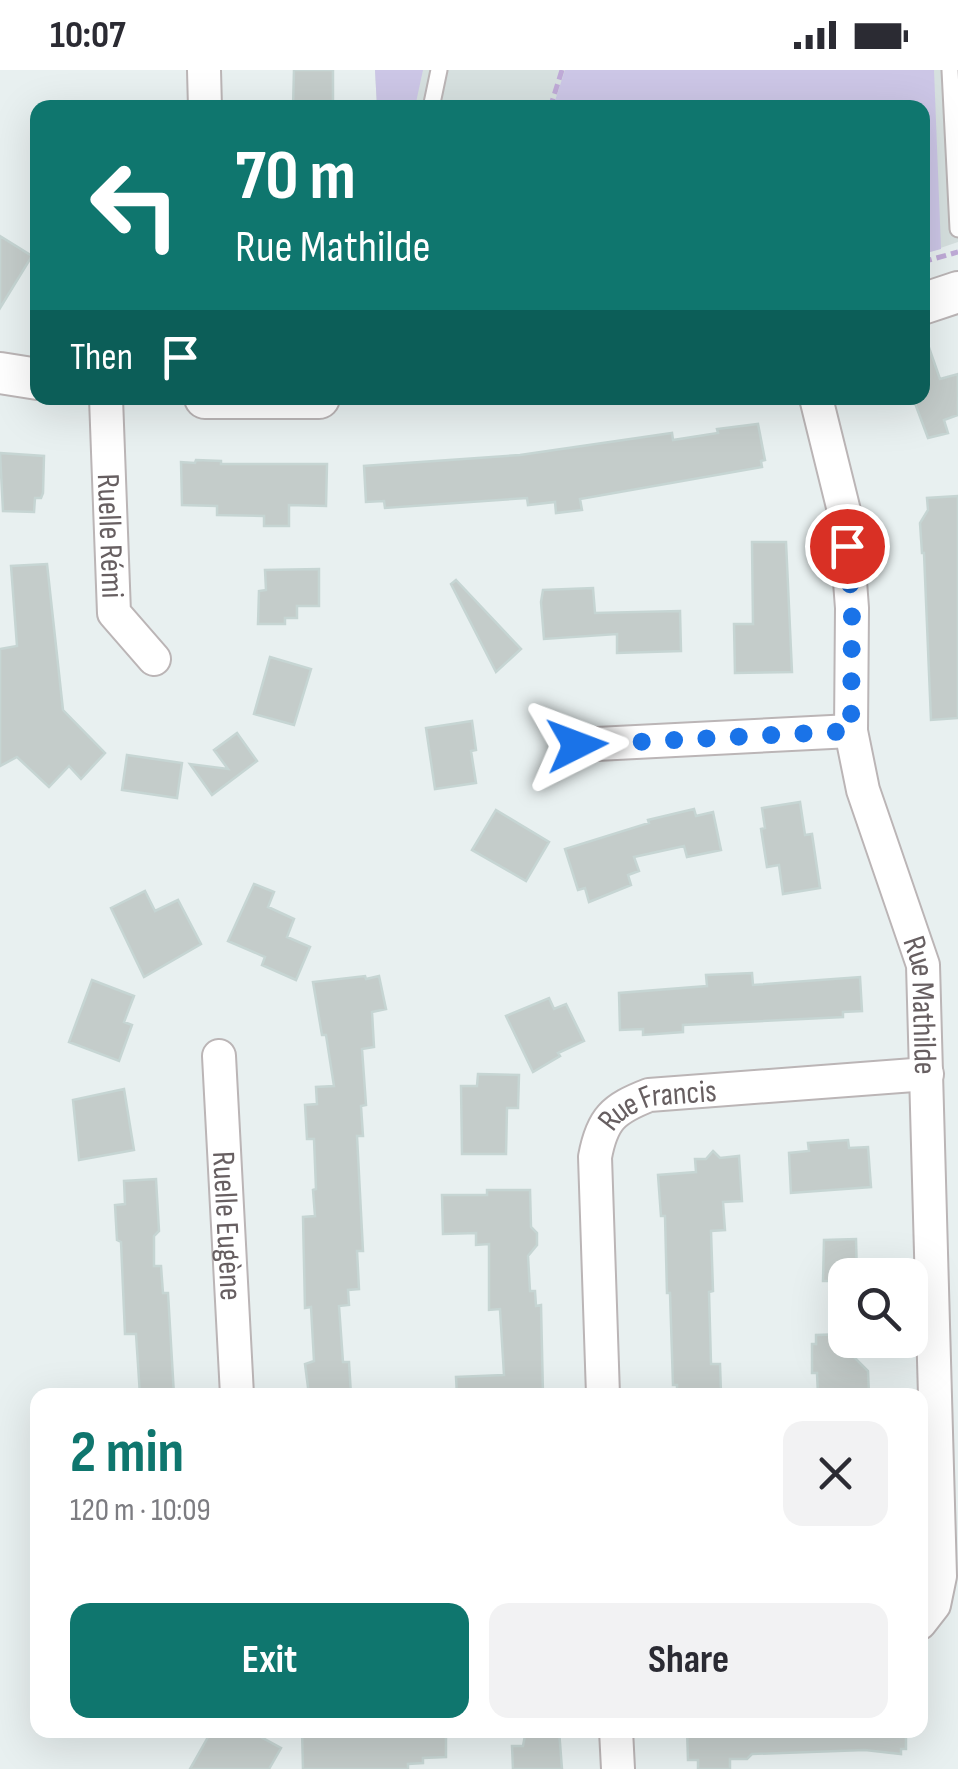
<!DOCTYPE html>
<meta charset="utf-8">
<style>
body{margin:0;font-family:"Sofia Sans Condensed",sans-serif;background:#f2f2f3;color:#2b2b33;height:100vh;display:flex;flex-direction:column;font-size:38px;white-space:nowrap}
*{box-sizing:border-box;margin:0}
p{font-size:32px;color:#7c7c81}
.icon{flex:none;width:55px;height:55px;fill:none;stroke:currentColor;stroke-width:2;stroke-linecap:round;stroke-linejoin:round}
.map{position:relative;flex:1;overflow:hidden}
.panel{position:absolute;left:30px;top:1318px;width:898px;height:350px;display:flex;flex-direction:column;background:#fff;border-radius:20px;box-shadow:0 10px 40px #0002}
.panel>*{flex:none}
.guide{position:absolute;left:30px;top:30px;width:900px;height:305px;border-radius:20px;box-shadow:0 10px 40px #0002;background:#0f766e;color:#fff;overflow:hidden}
.tools{position:absolute;left:828px;top:1188px;display:grid;gap:20px}
.tools a{display:grid;place-items:center;width:100px;height:100px;border-radius:20px;background:#fff;box-shadow:0 10px 40px #0002;font-size:50px}
.pin{position:absolute;display:grid;place-items:center;width:85px;height:85px;color:#fff;margin:-42px;border:5px solid #fff;border-radius:50%;box-shadow:0 2px 10px #0007}
.me{position:absolute;width:110px;margin:-55px;rotate:87deg;stroke-linejoin:round;filter:drop-shadow(0 0 8px #0008)}
.turn{display:flex;align-items:center;gap:35px;height:210px;padding:0 40px;font-size:45px}
.turn .icon{width:130px;height:130px;stroke-width:2.5}
.turn b{display:block;font-size:70px;line-height:85px}
.then{display:flex;align-items:center;height:95px;padding:0 40px;background:#0003;gap:20px;font-size:38px}
.round{display:grid;place-items:center;flex:none;width:105px;height:105px;border-radius:20px;background:#f2f2f3}
.headline{display:flex;align-items:center;justify-content:space-between;height:170px;padding:0 40px}
h1{font-size:60px;font-weight:700;line-height:75px;color:#0f766e}
.button{display:flex;gap:20px;margin-top:auto;padding:20px 40px}
.button a{flex:1;height:115px;border-radius:20px;background:#0f766e;color:#fff;font-size:40px;font-weight:700;line-height:115px;text-align:center}
.button a+a{background:#f2f2f3;color:#2b2b33}
.status{display:flex;justify-content:space-between;align-items:center;height:70px;padding:0 50px;background:#fff;direction:ltr}
.status svg{height:28px;fill:currentColor}
.map>svg:first-child{display:block}
</style>
<div class="status"><b>10:07</b><svg viewBox="0 0 49 12"><path d="M0 12V9h3v3zM5 12V6h3v6zM10 12V3h3v9zM15 12V0h3v12zM26 1h20v11H26zM47 4h2v5h-2z"/></svg></div>
<div class="map">
<svg width="958" height="1699" viewBox="0 0 958 1699">
<rect width="100%" height="100%" fill="#e8f0f0"/>
<!-- education -->
<path fill="#d6e0df" d="M 375,0 L 958,0 L 958,172 L 923,184 L 922,38 L 377,37 Z"/>
<!-- green -->
<path fill="#ccc6e6" d="M 375,0 L 423,0 L 415,37 L 377,37 Z
M 565,0 L 934,0 L 941,179 L 923,184 L 922,38 L 553,37 Z"/>
<!-- building -->
<path fill="#c4ccca" stroke="#c6d5d3" stroke-width="2.5" d="M 294,0 L 333,0 L 333,38 L 293,38 Z
M 0,166 L 32,186 L 0,238 Z
M 922,269 L 926,269 L 940,309 L 958,304 L 958,345 L 944,350 L 948,363 L 928,368 L 913,328 L 922,328 Z
M 758,354 L 765,390 L 761,391 L 762,397 L 580,429 L 582,440 L 556,443 L 555,432 L 528,435 L 527,428 L 385,438 L 384,431 L 366,432 L 364,396 L 520,385 L 672,363 L 673,370 L 718,363 L 717,359 Z
M 0,383 L 44,386 L 43,423 L 41,428 L 35,428 L 34,442 L 3,441 Z
M 196,390 L 221,391 L 221,394 L 327,394 L 326,436 L 289,435 L 289,456 L 264,456 L 264,446 L 217,445 L 217,436 L 182,435 L 181,392 L 195,393 Z
M 958,426 L 958,648 L 931,650 L 924,483 L 922,483 L 920,453 L 928,440 L 927,428 Z
M 752,472 L 786,472 L 792,602 L 735,603 L 734,554 L 753,554 Z
M 47,494 L 63,640 L 105,683 L 81,709 L 69,696 L 49,717 L 17,687 L 0,696 L 0,579 L 17,576 L 11,496 Z
M 319,499 L 319,536 L 297,536 L 297,548 L 285,548 L 285,554 L 258,554 L 259,521 L 266,520 L 265,500 Z
M 456,510 L 521,579 L 496,602 L 451,514 Z
M 593,518 L 595,543 L 680,541 L 681,581 L 617,583 L 617,564 L 544,569 L 541,532 L 543,520 Z
M 270,587 L 311,599 L 294,655 L 254,644 Z
M 472,651 L 476,680 L 471,681 L 476,713 L 435,719 L 426,658 Z
M 237,663 L 257,691 L 212,725 L 190,694 L 228,699 L 214,680 Z
M 127,685 L 182,693 L 177,728 L 122,720 Z
M 800,732 L 805,765 L 812,764 L 820,818 L 783,824 L 779,795 L 767,797 L 761,759 L 765,758 L 762,738 Z
M 694,739 L 696,746 L 713,742 L 721,780 L 687,787 L 684,776 L 634,787 L 639,801 L 628,805 L 631,815 L 589,832 L 585,818 L 578,820 L 565,779 L 649,753 L 648,750 Z
M 496,740 L 549,772 L 526,811 L 472,780 Z
M 254,814 L 274,822 L 268,837 L 294,849 L 287,867 L 310,877 L 296,910 L 262,895 L 265,887 L 228,871 Z
M 145,821 L 155,841 L 178,830 L 201,874 L 144,907 L 111,838 Z
M 752,903 L 753,915 L 860,907 L 862,941 L 843,942 L 843,947 L 683,955 L 683,962 L 643,965 L 643,959 L 620,960 L 619,923 L 707,916 L 706,905 Z
M 365,906 L 366,909 L 379,906 L 386,939 L 372,942 L 374,977 L 362,979 L 366,1035 L 361,1036 L 363,1066 L 357,1066 L 363,1181 L 357,1181 L 359,1219 L 348,1220 L 349,1235 L 339,1236 L 343,1292 L 349,1292 L 351,1325 L 309,1325 L 305,1294 L 314,1291 L 311,1237 L 305,1238 L 303,1147 L 315,1146 L 313,1120 L 316,1119 L 314,1069 L 307,1069 L 305,1035 L 317,1034 L 316,1017 L 334,1016 L 326,965 L 322,965 L 313,912 Z
M 92,910 L 134,926 L 124,952 L 132,955 L 119,991 L 69,972 Z
M 549,928 L 554,939 L 566,934 L 584,971 L 558,983 L 560,986 L 533,1002 L 506,946 Z
M 478,1004 L 519,1005 L 518,1038 L 507,1038 L 506,1084 L 462,1084 L 461,1016 L 477,1016 Z
M 124,1019 L 134,1080 L 79,1090 L 73,1030 Z
M 848,1070 L 849,1078 L 868,1077 L 871,1117 L 791,1123 L 789,1083 L 809,1081 L 808,1073 Z
M 713,1081 L 720,1088 L 739,1086 L 742,1131 L 723,1132 L 725,1160 L 711,1161 L 713,1221 L 709,1222 L 711,1294 L 720,1294 L 721,1324 L 677,1325 L 677,1315 L 673,1315 L 670,1223 L 667,1223 L 665,1146 L 661,1146 L 658,1105 L 696,1102 L 695,1089 L 706,1089 Z
M 156,1109 L 159,1161 L 154,1166 L 154,1196 L 161,1196 L 163,1223 L 168,1223 L 174,1325 L 140,1325 L 136,1264 L 125,1264 L 121,1172 L 117,1170 L 115,1135 L 125,1134 L 124,1111 Z
M 487,1120 L 530,1120 L 531,1157 L 537,1163 L 537,1175 L 528,1186 L 530,1221 L 535,1221 L 536,1236 L 541,1235 L 543,1325 L 457,1325 L 456,1307 L 504,1305 L 500,1239 L 489,1240 L 489,1174 L 476,1175 L 476,1163 L 443,1164 L 442,1125 L 487,1125 Z
M 856,1169 L 857,1205 L 845,1205 L 845,1211 L 823,1211 L 824,1170 Z
M 845,1264 L 846,1285 L 852,1285 L 868,1301 L 869,1325 L 818,1325 L 817,1303 L 812,1303 L 812,1274 L 816,1274 L 816,1265 Z
M 212,1660 L 248,1660 L 281,1678 L 269,1699 L 190,1699 Z
M 302,1660 L 320,1660 L 324,1665 L 446,1660 L 446,1687 L 423,1688 L 423,1693 L 408,1694 L 408,1699 L 303,1699 Z
M 526,1660 L 559,1660 L 562,1699 L 513,1699 L 512,1676 L 523,1676 Z
M 687,1660 L 906,1660 L 906,1679 L 901,1679 L 901,1684 L 865,1680 L 752,1684 L 747,1689 L 730,1689 L 730,1699 L 698,1699 L 698,1690 L 688,1690 Z"/>
<g fill="none" stroke-linecap="round" stroke-linejoin="round">
<defs>
<path id="service" d="M 950,0 L 958,159
M 431,38 L 439,0"/>
<g id="minor">
<path d="M 204,0 L 205,38"/>
<path id="s1" d="M 106,328 L 114,543 L 154,589"/>
<path id="s2" d="M 816,328 L 845,445 L 852,538 L 851,661 L 863,720 L 923,895 L 940,1506 L 934,1535 L 920,1553"/>
<path d="M 577,675 L 851,661"/>
<path id="s3" d="M 219,986 L 237,1325"/>
<path id="s4" d="M 603,1325 L 595,1087 C 602,1049 613,1039 649,1025 L 927,1004"/>
<path d="M 616,1660 L 618,1699"/>
</g>
<path id="tertiary" d="M 922,234 L 958,222
M 0,303 L 38,309
M 205,328 L 319,328"/>
</defs>
<!-- service casing -->
<use href="#service" stroke="#bbb5b6" stroke-width="19"/>
<!-- minor casing -->
<use href="#minor" stroke="#bbb5b6" stroke-width="36"/>
<!-- tertiary casing -->
<use href="#tertiary" stroke="#bbb5b6" stroke-width="44"/>
<!-- path -->
<path stroke="#bfaad7" stroke-width="5" stroke-dasharray="10 5" stroke-linecap="butt" d="M 550,38 L 562,0
M 922,192 L 958,182"/>
<!-- service -->
<use href="#service" stroke="#fff" stroke-width="15"/>
<!-- minor -->
<use href="#minor" stroke="#fff" stroke-width="32"/>
<!-- tertiary -->
<use href="#tertiary" stroke="#fff" stroke-width="40"/>
</g>
<g fill="none" stroke-linecap="round" stroke-linejoin="round">
<!-- route -->
<path stroke="#1a73e8" stroke-width="18" stroke-dasharray="0 32.4" d="M 577,675 L 851,661 L 852,538 L 847,476"/>
</g>
<g text-anchor="middle" stroke-width="10" stroke-linejoin="round" paint-order="stroke">
<!-- street labels -->
<g font-size="32" fill="#675f61" stroke="#fff">
<text dy="11" stroke="none"><textPath href="#s1" startOffset="138">Ruelle Rémi</textPath></text>
<text dy="11" stroke="none"><textPath href="#s2" startOffset="622">Rue Mathilde</textPath></text>
<text dy="11" stroke="none"><textPath href="#s4" startOffset="332">Rue Francis</textPath></text>
<text dy="11" stroke="none"><textPath href="#s3" startOffset="170">Ruelle Eugène</textPath></text>
</g>
</g>
</svg>
<div class="tools">
<a><svg class="icon" aria-label="search" viewBox="0 0 24 24"><circle cx="10" cy="10" r="6"/><path d="M15 15l6 6"/></svg></a>
</div>
<div class="pin" style="left:847px;top:476px;background:#d93025"><svg class="icon" aria-label="arrive" viewBox="0 0 24 24"><path d="M6 21V4h12l-3 4 3 4H6"/></svg></div>
<svg class="me" style="left:577px;top:675px" viewBox="-20 -20 40 40"><path d="M0-17L14 15 0 8-14 15z" fill="#1a73e8" stroke="#fff" stroke-width="4"/></svg>
<div class="guide">
<div class="turn"><svg class="icon" aria-label="left" viewBox="0 0 24 24"><path d="M17 20v-9H6M10 6l-5 5 5 5"/></svg><div><b>70 m</b>Rue Mathilde</div></div>
<div class="then">Then<svg class="icon" aria-label="arrive" viewBox="0 0 24 24"><path d="M6 21V4h12l-3 4 3 4H6"/></svg></div>
</div>
<section class="panel">
<div class="headline"><div><h1>2 min</h1><p>120 m · 10:09</p></div><a class="round"><svg class="icon" aria-label="close" viewBox="0 0 24 24"><path d="M6 6l12 12M18 6L6 18"/></svg></a></div>
<div class="button"><a>Exit</a><a>Share</a></div>
</section>
</div>
